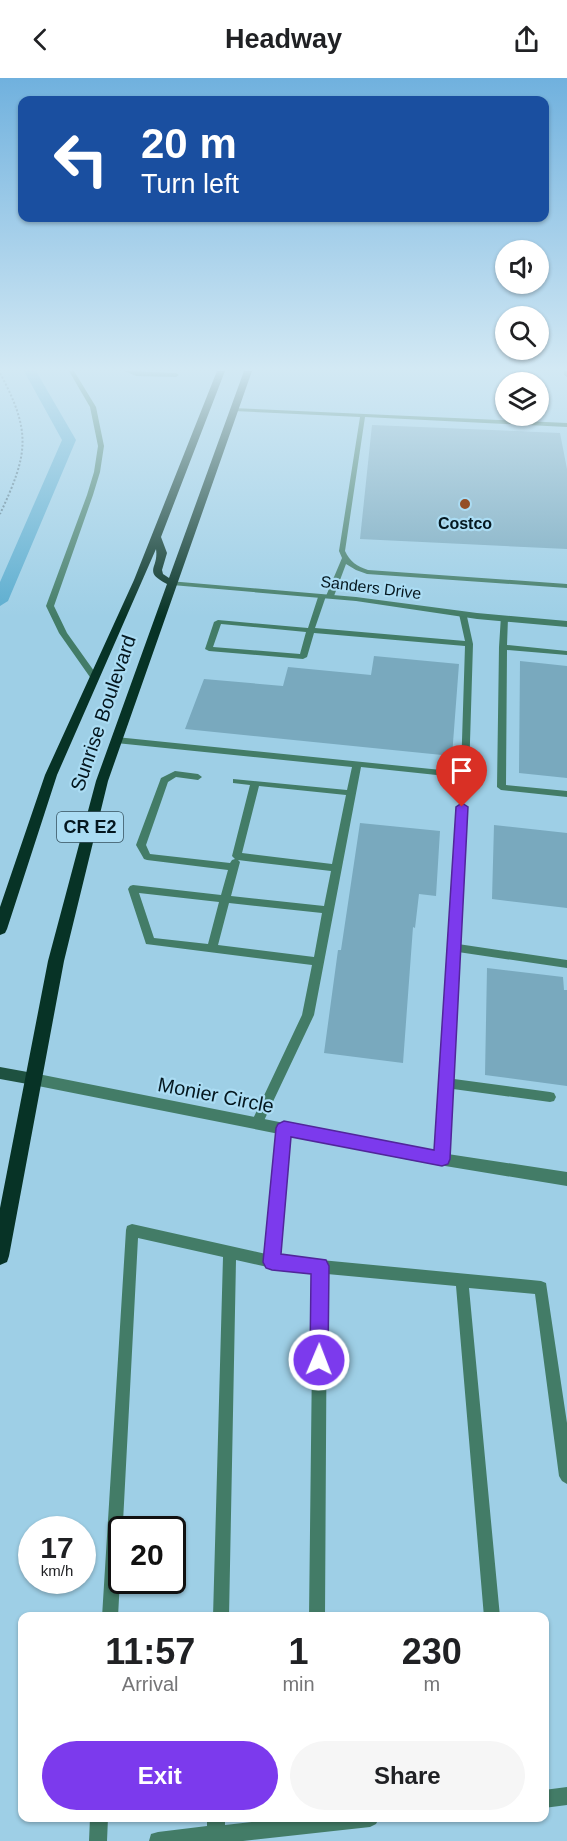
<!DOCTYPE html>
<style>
body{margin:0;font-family:Helvetica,sans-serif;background:#f6f6f6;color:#202124;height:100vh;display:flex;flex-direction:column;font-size:22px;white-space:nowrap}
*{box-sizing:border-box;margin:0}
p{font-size:20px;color:#757577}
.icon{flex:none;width:33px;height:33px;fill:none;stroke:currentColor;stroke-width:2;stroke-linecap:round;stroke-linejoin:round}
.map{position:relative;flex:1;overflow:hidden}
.drawer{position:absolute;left:18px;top:1534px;width:531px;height:210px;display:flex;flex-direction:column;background:#fff;border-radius:12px;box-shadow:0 2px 4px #0004}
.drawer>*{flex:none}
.top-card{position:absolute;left:18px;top:18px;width:531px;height:126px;border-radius:12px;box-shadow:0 2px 4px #0004;background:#1a4fa0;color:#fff;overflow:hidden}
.buttons{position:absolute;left:495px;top:162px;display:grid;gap:12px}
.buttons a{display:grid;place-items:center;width:54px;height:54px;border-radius:50%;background:#fff;box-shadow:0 2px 4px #0004;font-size:30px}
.speed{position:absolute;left:18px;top:1438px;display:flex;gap:12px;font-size:30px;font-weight:700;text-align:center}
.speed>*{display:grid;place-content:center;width:78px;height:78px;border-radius:50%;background:#fff;box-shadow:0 2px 4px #0004;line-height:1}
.speed small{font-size:15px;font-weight:400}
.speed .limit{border:3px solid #111;border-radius:9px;background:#fff;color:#111}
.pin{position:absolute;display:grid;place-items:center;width:51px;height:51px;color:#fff;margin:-62px -26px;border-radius:50% 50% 50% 0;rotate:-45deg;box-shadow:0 0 6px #0007}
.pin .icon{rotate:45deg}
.me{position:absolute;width:66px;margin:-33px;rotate:1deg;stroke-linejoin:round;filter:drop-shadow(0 0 4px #0008)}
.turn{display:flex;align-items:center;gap:21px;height:126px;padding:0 24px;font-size:27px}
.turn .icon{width:78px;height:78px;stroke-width:2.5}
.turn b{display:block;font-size:42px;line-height:51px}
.eta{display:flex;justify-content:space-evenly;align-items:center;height:102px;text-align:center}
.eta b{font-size:36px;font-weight:700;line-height:42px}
.action{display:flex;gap:12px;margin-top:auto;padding:12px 24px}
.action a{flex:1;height:69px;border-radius:36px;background:#7c3aed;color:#fff;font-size:24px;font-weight:700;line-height:69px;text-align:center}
.action a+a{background:#f6f6f6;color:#202124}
header{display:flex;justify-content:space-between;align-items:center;height:78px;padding:0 24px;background:#fff;font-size:27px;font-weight:700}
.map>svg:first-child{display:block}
</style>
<header><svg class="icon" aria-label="back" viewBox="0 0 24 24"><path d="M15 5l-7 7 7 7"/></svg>Headway<svg class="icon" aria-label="share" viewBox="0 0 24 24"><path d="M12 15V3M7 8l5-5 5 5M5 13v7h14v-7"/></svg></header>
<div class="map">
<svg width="567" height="1763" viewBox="0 0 567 1763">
<rect width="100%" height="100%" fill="#9ecfe6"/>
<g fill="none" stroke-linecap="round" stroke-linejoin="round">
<!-- canal -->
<path fill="#5cadcf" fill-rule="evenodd" d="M 24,293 L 36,293 L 76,362 L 8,523 L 0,528 L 0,504 L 62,362 Z"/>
</g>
<!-- building -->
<path fill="#79a9be" d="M 372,347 L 560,355 L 567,391 L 567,471 L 360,461 Z
M 374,578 L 459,586 L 452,678 L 185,651 L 204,601 L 283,608 L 288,589 L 371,597 Z
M 520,583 L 567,588 L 567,700 L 519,695 Z
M 360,745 L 440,753 L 436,818 L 419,816 L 415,850 L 413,849 L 403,985 L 324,975 L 338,872 L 341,872 Z
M 494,747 L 567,755 L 567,830 L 492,821 Z
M 487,890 L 563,899 L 564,912 L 567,912 L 567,1008 L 485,997 Z"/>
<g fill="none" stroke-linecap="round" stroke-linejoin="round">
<!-- path -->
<path stroke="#567989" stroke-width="2" stroke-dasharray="2 2" stroke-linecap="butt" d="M 0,295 C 32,355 28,376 0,436"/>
<!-- lane -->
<path fill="#437c67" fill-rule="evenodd" d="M 69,293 L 74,293 L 96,329 L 104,368 L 100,394 L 93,417 L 54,528 L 67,555 L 99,600 L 95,602 L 92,602 L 59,555 L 46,528 L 87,417 L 94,394 L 98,368 L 90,329 Z
M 125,293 L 176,295 L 179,297 L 176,299 L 136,298 Z
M 564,293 L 567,293 L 567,299 L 564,297 Z
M 232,330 L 567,345 L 567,349 L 365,339 L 345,473 C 350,484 357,488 368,492 L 567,506 L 567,510 L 367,496 L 356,492 L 346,486 L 334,518 L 327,520 L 326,518 L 342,480 L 339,473 L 360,339 L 234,333 L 231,331 Z
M 319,516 L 326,518 L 315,550 L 465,563 L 459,536 L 466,534 L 473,566 L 469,697 L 465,700 L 361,689 L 314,937 L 261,1049 L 257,1050 L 253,1049 L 251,1045 L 302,937 L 312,887 L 146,866 L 128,811 L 130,808 L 133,807 L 221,817 L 228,792 L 147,782 L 144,781 L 136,767 L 161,700 L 175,693 L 198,696 L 202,699 L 198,702 L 176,699 L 168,704 L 146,767 L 150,776 L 230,785 L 232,782 L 235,781 L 232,778 L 250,707 L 233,705 L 233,701 L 347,712 L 352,689 L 116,665 L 112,662 L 116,659 L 461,694 L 465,568 L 314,555 L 307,579 L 303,581 L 209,573 L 205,571 L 214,544 L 218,542 L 308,550 ZM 221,546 L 306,554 L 300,576 L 213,569 ZM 259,708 L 346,717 L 332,786 L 242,775 ZM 238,782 L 331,793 L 324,828 L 231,818 L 240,784 ZM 139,815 L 219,824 L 208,866 L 154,860 ZM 229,825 L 322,835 L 314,879 L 218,867 Z
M 501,538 L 508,540 L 507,567 L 567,573 L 567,577 L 507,572 L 506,707 L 567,713 L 567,719 L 501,712 L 497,709 L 499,569 Z
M 462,726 L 467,729 L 458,866 L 567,882 L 567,890 L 458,874 L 454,1001 L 550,1014 L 554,1015 L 556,1019 L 554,1023 L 550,1024 L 453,1011 L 448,1081 L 446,1085 L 442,1087 L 438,1085 L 436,1081 L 442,1005 L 448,869 L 457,729 Z
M 284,1045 L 288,1046 L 290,1050 L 279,1178 L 541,1203 L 546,1205 L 567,1345 L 567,1406 L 562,1403 L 559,1398 L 535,1216 L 469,1210 L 500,1539 L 484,1539 L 456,1208 L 327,1196 L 325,1539 L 309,1539 L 313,1195 L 272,1190 L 236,1182 L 229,1539 L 213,1539 L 223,1179 L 138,1160 L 118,1539 L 102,1539 L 126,1152 L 127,1148 L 132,1146 L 266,1176 L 278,1050 L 280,1046 Z
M 567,1709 L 567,1727 L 544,1730 L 544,1712 Z
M 90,1740 L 108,1740 L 107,1763 L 89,1763 Z
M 207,1740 L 225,1740 L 225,1747 L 285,1740 L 379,1740 L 376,1746 L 370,1749 L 243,1763 L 149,1763 L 151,1756 L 158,1754 L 207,1748 Z"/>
<!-- street -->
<path fill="#437c67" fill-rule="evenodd" d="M 169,503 L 356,519 L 477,535 L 567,543 L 567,549 L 477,541 L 356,523 L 172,507 L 169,507 Z
M 33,995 L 415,1071 L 567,1094 L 567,1108 L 415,1083 L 33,1007 L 28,1005 L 26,1001 L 28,997 Z"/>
<!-- secondary -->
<path fill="#1e5140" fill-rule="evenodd" d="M 0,989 L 33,995 L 38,997 L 40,1001 L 38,1005 L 33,1007 L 0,1001 Z"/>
<!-- primary -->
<path fill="#073326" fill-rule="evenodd" d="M 217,293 L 225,293 L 161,459 L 167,475 L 162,492 L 163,496 L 169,500 L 244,293 L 252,293 L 108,703 L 64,883 L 9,1178 L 7,1184 L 0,1187 L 0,1130 L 48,883 L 96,703 L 167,506 C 142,493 159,491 156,471 L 57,697 L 7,851 L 5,855 L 0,857 L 0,829 L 45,697 L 134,502 Z"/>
</g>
<!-- sky -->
<linearGradient id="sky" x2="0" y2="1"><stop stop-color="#70b1de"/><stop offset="0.54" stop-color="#d3e9f4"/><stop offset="1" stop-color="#d3e9f4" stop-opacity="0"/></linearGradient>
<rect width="567" height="539" fill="url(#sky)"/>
<!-- route -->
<path fill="#7c3aed" stroke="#51269a" stroke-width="1.5" d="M 462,725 L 468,729 L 450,1081 L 448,1086 L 442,1088 L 291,1059 L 281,1176 L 326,1182 L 329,1188 L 328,1282 L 326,1288 L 319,1291 L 313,1288 L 310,1282 L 311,1196 L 272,1192 L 266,1190 L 263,1184 L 276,1050 L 278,1046 L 284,1043 L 434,1072 L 456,729 Z"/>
<!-- markers -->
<circle fill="#944e26" stroke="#abdcf3" stroke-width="2" cx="465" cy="426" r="6"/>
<g text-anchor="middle" stroke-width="4.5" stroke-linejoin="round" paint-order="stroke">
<!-- far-poi labels -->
<g font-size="16" font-weight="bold" fill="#04171f" stroke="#abdcf3">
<text x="465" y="451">Costco</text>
</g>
<!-- far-street labels -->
<g font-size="16" fill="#04171f" stroke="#abdcf3">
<text transform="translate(371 509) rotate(7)" y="6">Sanders Drive</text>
</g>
<!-- shield labels -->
<rect fill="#abdcf3" stroke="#36525f" stroke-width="1.5" x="57" y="734" width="66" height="30" rx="4.5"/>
<g font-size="18" font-weight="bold" fill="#04171f">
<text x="90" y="755">CR E2</text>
</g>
<!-- street labels -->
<g font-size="20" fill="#04171f" stroke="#abdcf3">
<text transform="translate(103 635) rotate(-71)" y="7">Sunrise Boulevard</text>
<text transform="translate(216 1017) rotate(11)" y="7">Monier Circle</text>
</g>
</g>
</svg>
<div class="buttons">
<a><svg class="icon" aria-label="sound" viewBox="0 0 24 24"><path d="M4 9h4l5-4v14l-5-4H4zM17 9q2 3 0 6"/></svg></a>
<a><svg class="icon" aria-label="search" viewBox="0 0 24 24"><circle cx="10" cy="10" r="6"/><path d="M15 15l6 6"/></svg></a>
<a><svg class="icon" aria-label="layers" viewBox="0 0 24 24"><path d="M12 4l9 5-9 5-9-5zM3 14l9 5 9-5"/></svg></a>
</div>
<div class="speed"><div>17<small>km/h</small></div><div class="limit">20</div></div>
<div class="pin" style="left:462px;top:729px;background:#d93025"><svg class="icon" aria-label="arrive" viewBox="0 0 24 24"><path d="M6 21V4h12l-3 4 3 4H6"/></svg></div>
<svg class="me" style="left:319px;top:1282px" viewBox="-20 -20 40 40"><circle r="17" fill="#7c3aed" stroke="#fff" stroke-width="3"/><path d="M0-11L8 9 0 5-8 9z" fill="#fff"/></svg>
<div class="top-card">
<div class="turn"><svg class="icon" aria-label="left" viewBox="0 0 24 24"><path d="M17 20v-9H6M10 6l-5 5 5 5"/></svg><div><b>20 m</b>Turn left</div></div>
</div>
<section class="drawer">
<div class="eta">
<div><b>11:57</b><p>Arrival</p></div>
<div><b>1</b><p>min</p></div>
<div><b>230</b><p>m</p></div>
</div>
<div class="action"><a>Exit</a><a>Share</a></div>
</section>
</div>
